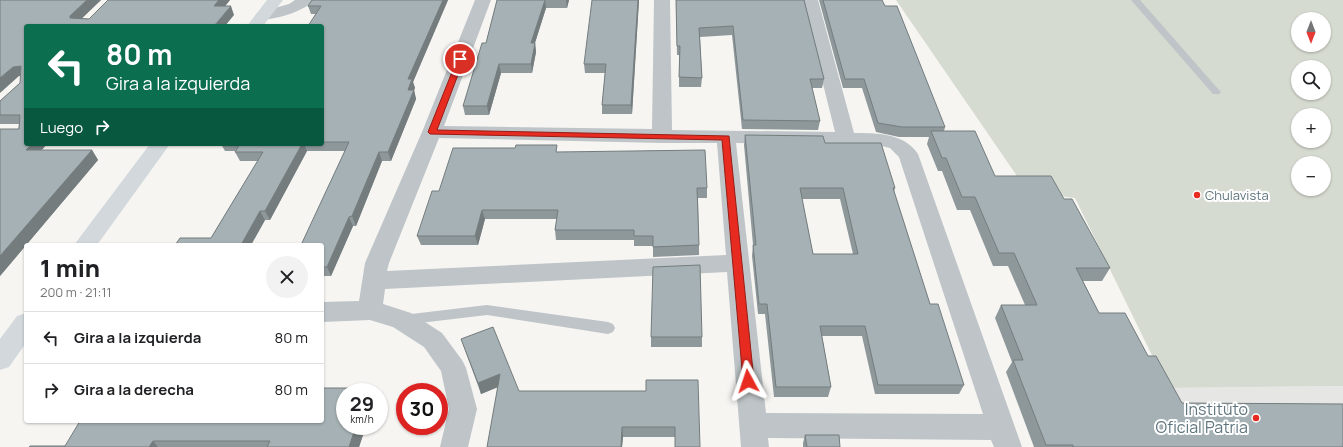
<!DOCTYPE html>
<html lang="es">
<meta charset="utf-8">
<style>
body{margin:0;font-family:Manrope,sans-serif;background:#f2f2f2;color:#202124;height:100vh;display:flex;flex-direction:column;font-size:15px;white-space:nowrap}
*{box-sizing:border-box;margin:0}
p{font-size:13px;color:#757577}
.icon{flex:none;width:22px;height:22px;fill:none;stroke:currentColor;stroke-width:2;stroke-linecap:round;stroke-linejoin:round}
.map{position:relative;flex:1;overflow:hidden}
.panel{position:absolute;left:24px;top:243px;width:300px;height:180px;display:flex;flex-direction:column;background:#fff;border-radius:4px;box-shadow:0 1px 3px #0004}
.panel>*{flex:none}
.guide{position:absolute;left:24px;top:24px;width:300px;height:122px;border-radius:4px;box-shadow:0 1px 3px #0004;background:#0b6e4f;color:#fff;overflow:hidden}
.needle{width:26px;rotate:180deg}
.controls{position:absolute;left:1291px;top:12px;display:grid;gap:8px}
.controls a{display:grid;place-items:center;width:40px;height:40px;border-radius:50%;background:#fff;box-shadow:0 1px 3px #0004;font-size:20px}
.speed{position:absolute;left:336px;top:383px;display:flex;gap:8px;font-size:20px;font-weight:700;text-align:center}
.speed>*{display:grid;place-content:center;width:52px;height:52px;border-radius:50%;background:#fff;box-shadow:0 1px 3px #0004;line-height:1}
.speed small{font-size:10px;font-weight:400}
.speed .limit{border:6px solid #d22;background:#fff;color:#111}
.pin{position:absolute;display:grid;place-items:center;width:34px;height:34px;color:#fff;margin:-17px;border:2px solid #fff;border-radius:50%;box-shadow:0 1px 4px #0007}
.me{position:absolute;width:44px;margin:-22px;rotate:355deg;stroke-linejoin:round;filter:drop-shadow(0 0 3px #0008)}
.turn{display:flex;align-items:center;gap:14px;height:84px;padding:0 16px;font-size:18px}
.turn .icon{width:52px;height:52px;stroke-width:2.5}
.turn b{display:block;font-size:28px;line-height:34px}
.then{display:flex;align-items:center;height:38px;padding:0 16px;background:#0003;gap:8px;font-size:15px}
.round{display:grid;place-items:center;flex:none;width:42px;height:42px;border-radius:21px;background:#f2f2f2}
.overview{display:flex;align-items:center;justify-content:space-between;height:68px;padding:0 16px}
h1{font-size:24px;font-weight:800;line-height:30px}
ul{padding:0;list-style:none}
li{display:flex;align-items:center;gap:12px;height:52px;padding:0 16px;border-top:1px solid #e0e0e0}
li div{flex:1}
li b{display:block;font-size:15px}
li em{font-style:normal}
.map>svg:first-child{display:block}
</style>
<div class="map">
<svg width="1343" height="447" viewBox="0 0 1343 447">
<rect width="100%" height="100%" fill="#f6f5f2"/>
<!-- built -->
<path fill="#e6e7e5" d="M 1343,386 L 1343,447 L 1183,447 L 1168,388 Z"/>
<!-- green -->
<path fill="#d6dbd1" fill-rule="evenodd" d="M 896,0 L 1343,0 L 1343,386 L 1168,388 L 1075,198 L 1028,192 ZM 1298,19 L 1324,19 L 1324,45 L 1298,45 ZM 1298,67 L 1324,67 L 1324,93 L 1298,93 ZM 1298,115 L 1324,115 L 1324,141 L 1298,141 ZM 1298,163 L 1324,163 L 1324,189 L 1298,189 Z"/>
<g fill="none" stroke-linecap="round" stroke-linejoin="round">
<!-- lane -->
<path fill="#bec4c7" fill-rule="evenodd" d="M 1131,0 L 1140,0 L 1219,90 L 1221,92 L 1219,94 L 1213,94 Z
M 487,305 L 608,322 L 613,324 L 615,328 L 613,332 L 608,334 L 487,315 L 403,325 L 398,324 L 396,320 L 398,316 L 403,315 Z"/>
<!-- street -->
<path fill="#bec4c7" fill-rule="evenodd" d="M 295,0 L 314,0 C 306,11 270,22 257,19 L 255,16 L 257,13 L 289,4 Z
M 475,0 L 491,0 L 444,126 L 652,129 L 654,0 L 670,0 L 672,130 L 835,132 L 802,0 L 818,0 L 854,133 C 877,133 904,133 918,154 L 1022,447 L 994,447 L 991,440 L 768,438 L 769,447 L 741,447 L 727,272 L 385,289 L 383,304 L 411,313 L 442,333 L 462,360 L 466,368 L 477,409 L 468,447 L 440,447 L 449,409 L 441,371 L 424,347 L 393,327 L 370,320 L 322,322 L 322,302 L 359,301 L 365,263 L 422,132 ZM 439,138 L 662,143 L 717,143 L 726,255 L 387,271 L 389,263 ZM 736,143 L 877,145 L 890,148 L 899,157 L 983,414 L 766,413 Z"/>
<!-- secondary -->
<path fill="#d2d8db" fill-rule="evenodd" d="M 267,0 L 283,0 L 263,26 L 247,26 Z
M 150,144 L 170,144 L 97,245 L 74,245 Z
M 26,313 L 26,343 L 9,367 L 0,370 L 0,339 L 17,316 Z"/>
</g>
<!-- wall -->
<path fill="#8e989b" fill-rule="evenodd" d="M 0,0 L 101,0 L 82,18 L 89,19 L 230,0 L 225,6 L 234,15 L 26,26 L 26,144 L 47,144 L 42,150 L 92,150 L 98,160 L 0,276 L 19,124 L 0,124 L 0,101 L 20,83 L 21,76 L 19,76 Z
M 448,0 L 413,82 L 415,88 L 414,90 L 416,99 L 391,161 L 382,161 L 356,226 L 353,226 L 331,276 L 322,276 L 322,245 L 345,151 L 307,151 L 270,220 L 265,220 L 251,245 L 175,245 L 211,238 L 258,161 L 240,161 L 235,152 L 236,151 L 225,151 L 221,144 L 322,144 L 322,26 L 316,14 L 311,14 L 308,6 Z
M 497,0 L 569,0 L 567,8 L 546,8 L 535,43 L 536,52 L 532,73 L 501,73 L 489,115 L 465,115 L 463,106 L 486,43 Z
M 639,0 L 632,114 L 602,114 L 602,105 L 605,73 L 585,73 L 584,64 Z
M 676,0 L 804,0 L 824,79 L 822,88 L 812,88 L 820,121 L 818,130 L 742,129 L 732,35 L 700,37 L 702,78 L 701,87 L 679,87 L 679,55 L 677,55 Z
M 819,0 L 882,0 L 885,6 L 945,127 L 944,131 L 995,176 L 1064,199 L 1110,268 L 1102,281 L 1083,281 L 1099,313 L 1148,356 L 1182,403 L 1343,447 L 1034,447 L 1006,372 L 1012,362 L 995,318 L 1001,305 L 1025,305 L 1008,266 L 993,266 L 970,210 L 957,210 L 942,171 L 938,171 L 927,144 L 929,137 L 899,137 L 876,132 L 862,88 L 843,88 Z
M 745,135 L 825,143 L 895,188 L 894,192 L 930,304 L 964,385 L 959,394 L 875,394 L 862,336 L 822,336 L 831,387 L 828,397 L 774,397 L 765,314 L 758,314 L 752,256 L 753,245 L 744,145 ZM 802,199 L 840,199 L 853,254 L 813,254 Z
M 558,152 L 707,188 L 707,198 L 698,198 L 699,245 L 699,255 L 653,257 L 653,246 L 634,246 L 634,240 L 556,240 L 555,230 L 557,219 L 485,219 L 478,245 L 421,245 L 417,236 Z
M 651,337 L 702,337 L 702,347 L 651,347 Z
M 461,339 L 519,391 L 646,391 L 698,380 L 675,437 L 623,437 L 622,447 L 487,447 L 498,387 L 481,394 Z
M 345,426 L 366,426 L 359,447 L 29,447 L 65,446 Z
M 805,435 L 840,447 L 803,447 L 803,443 Z"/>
<!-- shaded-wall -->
<path fill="#747c7e" d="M 87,0 L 101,0 L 75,25 L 70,18 L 70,16 Z
M 219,0 L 230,0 L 218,15 L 214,6 Z
M 443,0 L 448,0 L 413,82 L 415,88 L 414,90 L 416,99 L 391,161 L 388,152 L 408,90 L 408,79 Z
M 545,0 L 546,8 L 532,52 L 531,43 Z
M 566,0 L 569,0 L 567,8 Z
M 638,0 L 639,0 L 632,114 L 631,105 Z
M 231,6 L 234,15 L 225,26 L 214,26 Z
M 535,43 L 536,52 L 532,73 L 531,64 Z
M 499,64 L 501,73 L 489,115 L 487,106 Z
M 21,66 L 26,75 L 19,76 L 0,93 L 0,78 L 13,67 Z
M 32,144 L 47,144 L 33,159 L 26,150 Z
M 302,144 L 304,144 L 307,151 L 270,220 L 265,211 Z
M 92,150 L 98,160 L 0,276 L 0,256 Z
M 379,152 L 382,161 L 356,226 L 352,216 Z
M 482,210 L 485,219 L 478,245 L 475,236 Z
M 260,211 L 265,220 L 251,245 L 241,245 Z
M 349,217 L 353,226 L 331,276 L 327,267 Z
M 500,374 L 503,385 L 481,394 L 478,383 Z
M 368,388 L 371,392 L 367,392 Z
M 356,426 L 366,426 L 359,447 L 349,447 Z
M 622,427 L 623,437 L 622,447 L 621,447 Z
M 153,441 L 158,447 L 149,447 Z"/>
<!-- building -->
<path fill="#a5b1b4" stroke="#747c7e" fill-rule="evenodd" d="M 0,0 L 87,0 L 70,16 L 70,18 L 89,19 L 108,0 L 219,0 L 214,6 L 231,6 L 214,26 L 26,26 L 26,144 L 32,144 L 26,150 L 92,150 L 0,256 L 0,129 L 19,129 L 20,115 L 0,115 L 0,101 L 20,83 L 21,66 L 13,67 L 0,78 Z
M 312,0 L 443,0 L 408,79 L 412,79 L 408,90 L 414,90 L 388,152 L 379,152 L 352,216 L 349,217 L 327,267 L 322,267 L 322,245 L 301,245 L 349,142 L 322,142 L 322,26 L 308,26 L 321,6 L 308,6 Z
M 497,0 L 545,0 L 531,43 L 535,43 L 531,64 L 499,64 L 487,106 L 463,106 L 482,43 L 486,43 Z
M 592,0 L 638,0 L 631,105 L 602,105 L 606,64 L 584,64 Z
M 676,0 L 804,0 L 824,79 L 810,79 L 820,121 L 743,120 L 733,26 L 699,28 L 702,78 L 679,77 L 680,46 L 677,46 Z
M 823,0 L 882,0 L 885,6 L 897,6 L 945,127 L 902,127 L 878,123 L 864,79 L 845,79 Z
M 931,131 L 975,131 L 995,176 L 1051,176 L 1064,199 L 1072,199 L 1110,268 L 1076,268 L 1099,313 L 1125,313 L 1148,356 L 1156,356 L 1182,403 L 1343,404 L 1343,447 L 1073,447 L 1073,445 L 1046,445 L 1013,360 L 1023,360 L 1001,305 L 1037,305 L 1014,253 L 999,253 L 975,197 L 962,197 L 946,158 L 942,158 Z
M 745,135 L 823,136 L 825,143 L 881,143 L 895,188 L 893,188 L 930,304 L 938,304 L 964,385 L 878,385 L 865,326 L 820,326 L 831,387 L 776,387 L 767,304 L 759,304 L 753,245 L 756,245 ZM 800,188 L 843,188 L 858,254 L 813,254 Z
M 240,144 L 302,144 L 265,211 L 260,211 L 241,245 L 175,245 L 180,238 L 211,238 L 263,152 L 235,152 Z
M 516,145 L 557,145 L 556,152 L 705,150 L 707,188 L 697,188 L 699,245 L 653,247 L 653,236 L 634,236 L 634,230 L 555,230 L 558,210 L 482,210 L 475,236 L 417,236 L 432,191 L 439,191 L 453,148 L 515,148 Z
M 700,265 L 702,337 L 651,337 L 653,267 Z
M 493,327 L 519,391 L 646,391 L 646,380 L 698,380 L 700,447 L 675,447 L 675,427 L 622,427 L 621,447 L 487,447 L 500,374 L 478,383 L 461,339 Z
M 322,388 L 368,388 L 367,392 L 345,392 L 345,426 L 356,426 L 349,447 L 267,447 L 270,441 L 153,441 L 149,447 L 29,447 L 30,446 L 65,446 L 80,421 L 322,421 Z
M 805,435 L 839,435 L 840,447 L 807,447 Z"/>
<!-- route -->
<path fill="#e72b21" stroke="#961c15" d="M 458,57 L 464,59 L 437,130 L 729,136 L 754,381 L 752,384 L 745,384 L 743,381 L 722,140 L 430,134 L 428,132 Z"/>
<!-- markers -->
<g fill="#e72b21" stroke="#fff" stroke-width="1.5">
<circle cx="1197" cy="195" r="4"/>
<circle cx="1256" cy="418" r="4"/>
</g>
<g text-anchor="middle" stroke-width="4" stroke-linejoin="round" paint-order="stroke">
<!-- poi labels -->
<g font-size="13" fill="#60767e" stroke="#fff" text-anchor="start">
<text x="1205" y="200">Chulavista</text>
</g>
<!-- near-poi labels -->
<g font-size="16" fill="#60767e" stroke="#fff" text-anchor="end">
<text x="1248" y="415">Instituto<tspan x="1248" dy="18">Oficial Patria</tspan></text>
</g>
</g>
</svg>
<div class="controls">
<a><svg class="needle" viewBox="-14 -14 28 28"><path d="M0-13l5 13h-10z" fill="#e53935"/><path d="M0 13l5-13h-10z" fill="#757577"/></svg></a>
<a><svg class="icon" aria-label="search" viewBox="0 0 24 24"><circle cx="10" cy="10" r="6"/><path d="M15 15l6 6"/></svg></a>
<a>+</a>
<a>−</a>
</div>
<div class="speed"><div>29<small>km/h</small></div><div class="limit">30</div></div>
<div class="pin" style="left:460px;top:59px;background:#d93025"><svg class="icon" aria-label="arrive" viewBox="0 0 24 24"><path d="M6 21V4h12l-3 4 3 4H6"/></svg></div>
<svg class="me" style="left:748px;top:381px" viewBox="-20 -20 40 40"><path d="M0-17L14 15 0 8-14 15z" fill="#e72b21" stroke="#fff" stroke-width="4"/></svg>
<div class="guide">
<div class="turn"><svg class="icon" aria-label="left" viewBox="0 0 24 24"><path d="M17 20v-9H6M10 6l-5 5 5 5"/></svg><div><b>80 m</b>Gira a la izquierda</div></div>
<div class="then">Luego<svg class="icon" aria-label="right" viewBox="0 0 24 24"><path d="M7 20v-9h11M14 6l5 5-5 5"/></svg></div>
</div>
<section class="panel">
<div class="overview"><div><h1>1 min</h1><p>200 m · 21:11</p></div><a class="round"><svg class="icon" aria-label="close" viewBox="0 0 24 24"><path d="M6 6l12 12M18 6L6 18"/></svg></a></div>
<ul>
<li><svg class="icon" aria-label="left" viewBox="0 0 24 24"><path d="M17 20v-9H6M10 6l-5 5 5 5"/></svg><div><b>Gira a la izquierda</b></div><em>80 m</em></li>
<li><svg class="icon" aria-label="right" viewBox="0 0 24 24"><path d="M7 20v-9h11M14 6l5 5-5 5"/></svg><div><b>Gira a la derecha</b></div><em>80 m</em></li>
</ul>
</section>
</div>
